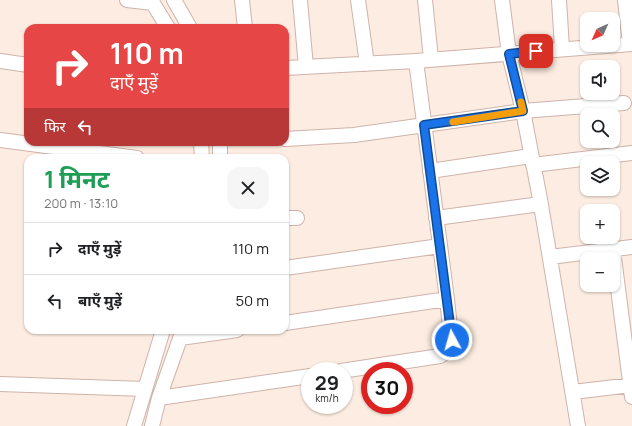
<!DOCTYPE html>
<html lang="hi">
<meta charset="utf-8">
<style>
body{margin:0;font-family:Manrope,"Noto Sans Devanagari",sans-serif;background:#f6f6f6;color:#202124;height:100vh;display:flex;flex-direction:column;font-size:15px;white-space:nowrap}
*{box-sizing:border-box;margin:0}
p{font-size:13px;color:#757577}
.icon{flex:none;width:22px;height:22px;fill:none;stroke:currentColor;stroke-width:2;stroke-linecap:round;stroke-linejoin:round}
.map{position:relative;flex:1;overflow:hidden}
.panel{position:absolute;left:24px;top:154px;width:265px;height:180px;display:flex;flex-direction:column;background:#fff;border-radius:12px;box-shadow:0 1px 3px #0004}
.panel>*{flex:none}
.top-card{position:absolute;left:24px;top:24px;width:265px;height:122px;border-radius:12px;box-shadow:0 1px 3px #0004;background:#e74646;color:#fff;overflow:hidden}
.needle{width:26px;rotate:225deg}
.controls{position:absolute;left:580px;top:12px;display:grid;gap:8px}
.controls a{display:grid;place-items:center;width:40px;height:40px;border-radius:8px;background:#fff;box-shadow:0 1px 3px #0004;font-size:20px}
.speed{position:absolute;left:301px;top:362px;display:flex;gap:8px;font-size:20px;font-weight:700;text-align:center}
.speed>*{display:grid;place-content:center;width:52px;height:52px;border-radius:50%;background:#fff;box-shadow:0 1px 3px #0004;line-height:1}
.speed small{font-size:10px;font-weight:400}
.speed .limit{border:6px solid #d22;background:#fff;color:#111}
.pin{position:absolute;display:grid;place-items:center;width:34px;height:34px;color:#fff;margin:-17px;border-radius:8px;box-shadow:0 2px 6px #0006}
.me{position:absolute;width:44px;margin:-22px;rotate:354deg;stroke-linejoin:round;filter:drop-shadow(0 0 3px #0008)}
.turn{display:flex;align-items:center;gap:14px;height:84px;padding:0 20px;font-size:18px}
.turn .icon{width:52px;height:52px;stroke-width:2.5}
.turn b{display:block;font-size:28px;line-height:34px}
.then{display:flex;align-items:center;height:38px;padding:0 20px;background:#0003;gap:8px;font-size:15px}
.round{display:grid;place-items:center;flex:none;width:42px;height:42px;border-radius:12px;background:#f6f6f6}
.overview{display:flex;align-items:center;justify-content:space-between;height:68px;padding:0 20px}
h1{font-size:24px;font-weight:700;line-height:30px;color:#1e9e55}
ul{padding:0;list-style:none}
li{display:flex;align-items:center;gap:12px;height:52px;padding:0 20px;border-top:1px solid #e0e0e0}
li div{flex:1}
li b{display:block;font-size:15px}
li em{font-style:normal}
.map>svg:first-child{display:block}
</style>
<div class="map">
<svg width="632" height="426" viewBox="0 0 632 426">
<rect width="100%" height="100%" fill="#fcece1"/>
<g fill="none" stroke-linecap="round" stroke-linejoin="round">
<defs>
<path id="minor" d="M 127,0 L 153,3
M 151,0 L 168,28
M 174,0 L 190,28
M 242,0 L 245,28
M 300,0 L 306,67
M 358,0 L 367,64
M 425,0 L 431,59
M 502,0 L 509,54 L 523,111 L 540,199 L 578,426
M 559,0 L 562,48
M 625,0 L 630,44
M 0,61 L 28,65
M 285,68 L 416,61 L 632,44
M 285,139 L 354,135 L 523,111 L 624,103
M 0,140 L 137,158
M 201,142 L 202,158
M 220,142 L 220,158
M 533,165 L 632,153
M 430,171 L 531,156
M 285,218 L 297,218
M 436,218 L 541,204
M 613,250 L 632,397
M 550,257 L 632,247
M 285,268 L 440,246
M 285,323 L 447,299
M 180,338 L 237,330
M 341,371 L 440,356 L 448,351 L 452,346 L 447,299 L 416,61
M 0,384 L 145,389
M 573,392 L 632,385
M 159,398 L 310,376
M 134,426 L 163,330
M 152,426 L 159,398 L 183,330"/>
</defs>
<!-- minor casing -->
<use href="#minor" stroke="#cfb3ab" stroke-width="16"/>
<!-- minor -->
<use href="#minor" stroke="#fff" stroke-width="14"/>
</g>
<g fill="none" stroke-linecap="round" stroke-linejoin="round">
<defs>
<path id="route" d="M 452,340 L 424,125 L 523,111 L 509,54 L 536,51"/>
</defs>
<!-- route casing -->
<use href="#route" stroke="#114b97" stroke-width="10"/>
<!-- route -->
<use href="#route" stroke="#1a73e8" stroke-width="7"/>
<!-- slow -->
<path stroke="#f59e0b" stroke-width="7" d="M 453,122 L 523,111 L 521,102"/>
</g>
</svg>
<div class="controls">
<a><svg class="needle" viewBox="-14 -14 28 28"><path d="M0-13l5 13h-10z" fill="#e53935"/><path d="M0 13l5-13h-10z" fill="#757577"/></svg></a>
<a><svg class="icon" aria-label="sound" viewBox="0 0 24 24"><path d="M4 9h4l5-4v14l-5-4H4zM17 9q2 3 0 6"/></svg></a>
<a><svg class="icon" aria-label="search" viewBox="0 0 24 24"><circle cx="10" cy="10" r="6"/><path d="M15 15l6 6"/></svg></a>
<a><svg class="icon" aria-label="layers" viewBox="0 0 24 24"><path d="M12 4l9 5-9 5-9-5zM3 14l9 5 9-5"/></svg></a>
<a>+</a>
<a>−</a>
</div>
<div class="speed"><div>29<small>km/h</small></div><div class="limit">30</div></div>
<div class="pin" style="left:536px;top:51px;background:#d93025"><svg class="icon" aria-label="arrive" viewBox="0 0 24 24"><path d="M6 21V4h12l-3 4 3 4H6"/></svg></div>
<svg class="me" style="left:452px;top:340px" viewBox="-20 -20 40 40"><circle r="17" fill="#1a73e8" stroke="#fff" stroke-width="3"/><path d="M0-11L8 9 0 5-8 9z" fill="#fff"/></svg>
<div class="top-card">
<div class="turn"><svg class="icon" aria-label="right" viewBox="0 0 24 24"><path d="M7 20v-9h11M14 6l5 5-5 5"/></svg><div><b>110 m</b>दाएँ मुड़ें</div></div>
<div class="then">फिर<svg class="icon" aria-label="left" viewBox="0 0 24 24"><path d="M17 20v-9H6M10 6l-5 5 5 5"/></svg></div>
</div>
<section class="panel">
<div class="overview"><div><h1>1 मिनट</h1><p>200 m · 13:10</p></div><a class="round"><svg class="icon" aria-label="close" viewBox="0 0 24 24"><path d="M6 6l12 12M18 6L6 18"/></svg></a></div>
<ul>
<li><svg class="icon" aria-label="right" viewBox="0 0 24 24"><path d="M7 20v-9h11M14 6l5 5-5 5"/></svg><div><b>दाएँ मुड़ें</b></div><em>110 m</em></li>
<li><svg class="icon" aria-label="left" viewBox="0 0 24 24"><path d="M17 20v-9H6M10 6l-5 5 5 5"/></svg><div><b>बाएँ मुड़ें</b></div><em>50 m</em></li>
</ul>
</section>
</div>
